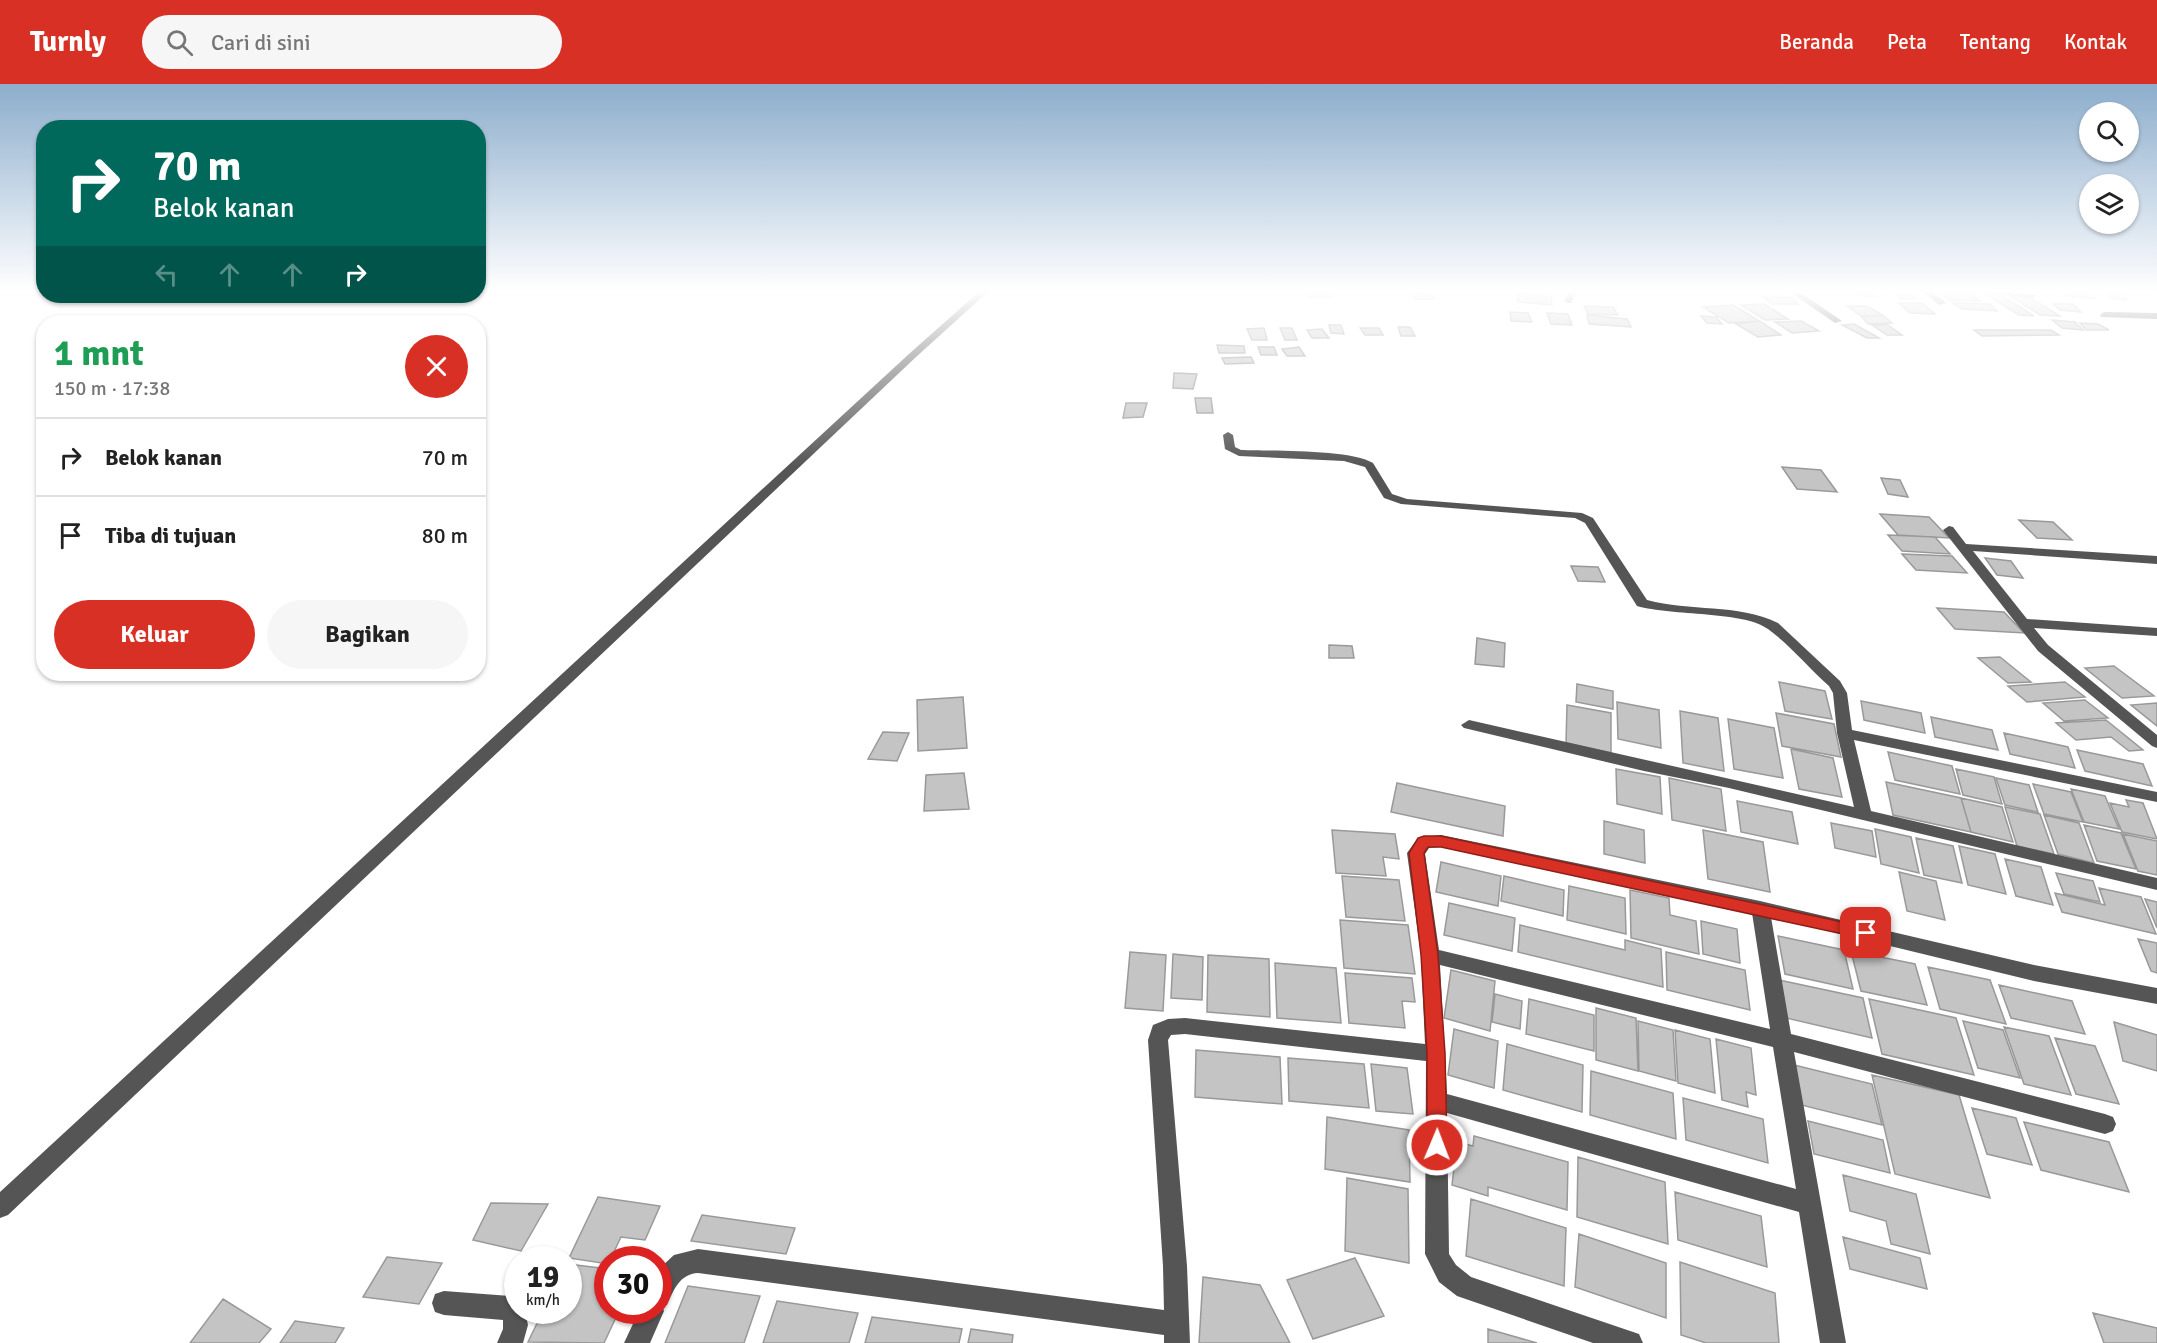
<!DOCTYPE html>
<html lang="id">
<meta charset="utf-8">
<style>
body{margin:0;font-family:Signika,sans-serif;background:#f6f6f6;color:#222;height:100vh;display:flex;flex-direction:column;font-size:22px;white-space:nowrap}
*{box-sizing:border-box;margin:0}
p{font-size:20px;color:#767676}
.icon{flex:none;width:33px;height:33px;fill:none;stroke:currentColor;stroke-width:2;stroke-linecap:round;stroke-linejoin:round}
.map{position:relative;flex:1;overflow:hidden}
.details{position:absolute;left:36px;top:231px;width:450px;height:366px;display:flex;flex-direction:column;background:#fff;border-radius:24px;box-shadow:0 2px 4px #0004}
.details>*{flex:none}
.hud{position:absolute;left:36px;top:36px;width:450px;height:183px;border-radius:24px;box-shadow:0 2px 4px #0004;background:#00695c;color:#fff;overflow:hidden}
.fabs{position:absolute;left:2079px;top:18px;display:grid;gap:12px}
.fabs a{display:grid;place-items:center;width:60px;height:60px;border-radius:50%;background:#fff;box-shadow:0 2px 4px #0004;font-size:30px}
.speed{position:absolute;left:504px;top:1162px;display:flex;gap:12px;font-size:30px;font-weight:700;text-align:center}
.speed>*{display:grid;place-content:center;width:78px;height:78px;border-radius:50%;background:#fff;box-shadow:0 2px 4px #0004;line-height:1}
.speed small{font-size:15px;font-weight:400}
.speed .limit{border:9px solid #d22;background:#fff;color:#111}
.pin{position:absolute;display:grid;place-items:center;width:51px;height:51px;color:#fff;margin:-26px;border-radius:12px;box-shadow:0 3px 9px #0006}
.me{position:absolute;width:66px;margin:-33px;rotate:1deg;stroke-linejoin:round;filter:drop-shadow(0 0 4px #0008)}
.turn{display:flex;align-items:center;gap:21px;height:126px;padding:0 18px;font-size:27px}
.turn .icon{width:78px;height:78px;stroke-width:2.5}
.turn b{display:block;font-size:42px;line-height:51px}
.lanes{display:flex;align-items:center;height:57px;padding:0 18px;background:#0003;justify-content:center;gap:30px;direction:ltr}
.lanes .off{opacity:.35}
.round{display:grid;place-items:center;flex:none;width:63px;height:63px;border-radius:32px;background:#f6f6f6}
.summary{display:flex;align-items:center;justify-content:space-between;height:102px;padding:0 18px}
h1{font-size:36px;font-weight:700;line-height:45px;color:#1e9e55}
.button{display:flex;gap:12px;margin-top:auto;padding:12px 18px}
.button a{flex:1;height:69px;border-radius:36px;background:#d93025;color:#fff;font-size:24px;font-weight:700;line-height:69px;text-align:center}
.button a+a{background:#f6f6f6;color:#222}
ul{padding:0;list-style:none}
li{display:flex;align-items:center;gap:18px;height:78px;padding:0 18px;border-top:2px solid #e0e0e0}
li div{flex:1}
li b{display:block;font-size:22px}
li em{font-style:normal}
header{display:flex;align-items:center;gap:36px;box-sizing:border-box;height:84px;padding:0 30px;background:#d93025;color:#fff}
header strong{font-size:28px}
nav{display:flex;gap:33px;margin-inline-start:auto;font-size:21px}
.search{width:420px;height:54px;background:#f6f6f6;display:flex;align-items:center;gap:15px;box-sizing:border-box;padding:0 21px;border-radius:33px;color:#767676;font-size:22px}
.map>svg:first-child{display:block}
</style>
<header>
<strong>Turnly</strong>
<div class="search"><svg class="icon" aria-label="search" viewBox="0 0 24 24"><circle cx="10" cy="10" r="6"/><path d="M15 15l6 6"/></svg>Cari di sini</div>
<nav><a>Beranda</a><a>Peta</a><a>Tentang</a><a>Kontak</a></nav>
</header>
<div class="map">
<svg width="2157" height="1259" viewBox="0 0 2157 1259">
<rect width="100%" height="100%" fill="#fff"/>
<!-- building -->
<path fill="#c4c4c4" stroke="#999" stroke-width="1.5" d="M 1514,206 L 1548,206 L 1549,211 L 1514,209 Z
M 1852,206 L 1868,206 L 1877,213 L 1860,212 Z
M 1890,206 L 1904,206 L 1916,215 L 1901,215 Z
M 2060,206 L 2084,206 L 2094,214 L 2066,212 Z
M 2107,207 L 2124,208 L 2127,216 L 2111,214 Z
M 1306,208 L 1333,208 L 1332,213 L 1310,213 Z
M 1939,208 L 1969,209 L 1980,217 L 1949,216 Z
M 1411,209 L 1430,209 L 1435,215 L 1415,215 Z
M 1517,211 L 1551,213 L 1552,221 L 1518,218 Z
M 1987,211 L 2001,211 L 2034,232 L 2019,231 Z
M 2010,212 L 2031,214 L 2060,232 L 2040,231 Z
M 1763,213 L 1792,213 L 1798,220 L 1772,220 Z
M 1899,219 L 1922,219 L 1935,230 L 1910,229 Z
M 1953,219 L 1990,220 L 1997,227 L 1962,225 Z
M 1764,220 L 1788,235 L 1765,236 L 1741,221 Z
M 2053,220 L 2073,220 L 2081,228 L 2060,226 Z
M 1733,221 L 1759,237 L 1729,239 L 1703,223 Z
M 1584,222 L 1613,223 L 1618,231 L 1588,230 Z
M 1847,222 L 1867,222 L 1884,232 L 1861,232 Z
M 1510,228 L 1528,229 L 1532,238 L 1511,237 Z
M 1547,229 L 1568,230 L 1572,241 L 1551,240 Z
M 1587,231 L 1627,235 L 1631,243 L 1589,240 Z
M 1701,232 L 1716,233 L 1722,240 L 1707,239 Z
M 1861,232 L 1884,232 L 1892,239 L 1868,240 Z
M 2052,236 L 2075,238 L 2083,246 L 2062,244 Z
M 1760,237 L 1781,251 L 1758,253 L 1736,240 Z
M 1801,237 L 1819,247 L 1792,249 L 1775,238 Z
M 2080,239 L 2098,240 L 2109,246 L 2086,246 Z
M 1854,240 L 1879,254 L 1867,254 L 1842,241 Z
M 1329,241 L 1341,241 L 1344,250 L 1331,249 Z
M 1872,241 L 1888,241 L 1902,251 L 1887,251 Z
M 1398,243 L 1410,243 L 1415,252 L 1401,252 Z
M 1264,244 L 1267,256 L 1252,256 L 1247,245 Z
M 1280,244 L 1292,244 L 1297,256 L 1285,256 Z
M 1360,244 L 1379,244 L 1383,251 L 1365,251 Z
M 1322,245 L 1329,254 L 1312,254 L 1307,246 Z
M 1974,246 L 2051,246 L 2059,251 L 1982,252 Z
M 1217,261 L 1244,262 L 1245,269 L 1219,269 Z
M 1258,263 L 1274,263 L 1277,271 L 1261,271 Z
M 1299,263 L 1305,272 L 1287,272 L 1282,265 Z
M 1251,273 L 1254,279 L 1225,280 L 1222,274 Z
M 1174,289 L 1197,290 L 1193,305 L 1173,304 Z
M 1195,314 L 1211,314 L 1213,329 L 1197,329 Z
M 1126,319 L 1147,319 L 1143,333 L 1123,334 Z
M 1782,383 L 1821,386 L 1837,408 L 1797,405 Z
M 1881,394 L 1900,396 L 1908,413 L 1888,410 Z
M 1880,430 L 1929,433 L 1949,454 L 1898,451 Z
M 2019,436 L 2053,438 L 2072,456 L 2037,454 Z
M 1888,451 L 1935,453 L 1950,470 L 1902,467 Z
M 1902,470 L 1952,472 L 1967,489 L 1916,486 Z
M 1985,474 L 2011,477 L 2023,494 L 1997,491 Z
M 1571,482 L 1598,483 L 1605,498 L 1578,497 Z
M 1937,524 L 2004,528 L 2024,549 L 1955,545 Z
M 1477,554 L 1505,559 L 1504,583 L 1475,580 Z
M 1329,561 L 1352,562 L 1354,574 L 1329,574 Z
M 2000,573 L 2031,598 L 2008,599 L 1978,574 Z
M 2114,582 L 2154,612 L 2122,614 L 2085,584 Z
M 1779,598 L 1825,607 L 1832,635 L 1785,627 Z
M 2065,598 L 2085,613 L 2027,618 L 2008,602 Z
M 1577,600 L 1613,607 L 1613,625 L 1576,618 Z
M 963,613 L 967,664 L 918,667 L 917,616 Z
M 2085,616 L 2108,634 L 2064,637 L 2043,619 Z
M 1861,617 L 1921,629 L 1925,649 L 1864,636 Z
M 1617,618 L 1659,626 L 1661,664 L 1618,655 Z
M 2157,619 L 2157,642 L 2131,621 Z
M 1567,621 L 1611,629 L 1611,669 L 1566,659 Z
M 1680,627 L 1718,634 L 1724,687 L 1683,679 Z
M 1776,629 L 1834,640 L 1841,673 L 1782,662 Z
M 1931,633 L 1992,646 L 1998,666 L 1935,653 Z
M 1728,635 L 1774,644 L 1783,694 L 1734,685 Z
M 2106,636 L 2143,666 L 2129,667 L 2111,653 L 2076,656 L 2056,639 Z
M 883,648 L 909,649 L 897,677 L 868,675 Z
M 2004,649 L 2068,663 L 2075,684 L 2010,670 Z
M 1791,665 L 1833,674 L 1842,713 L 1799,705 Z
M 2077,666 L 2143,680 L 2152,702 L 2085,687 Z
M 1888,668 L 1952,682 L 1960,710 L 1895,696 Z
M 1616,685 L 1660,693 L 1662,730 L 1617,720 Z
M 1956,685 L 1994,693 L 2002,720 L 1963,711 Z
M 964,689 L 969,725 L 924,727 L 926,691 Z
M 1669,694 L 1721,705 L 1726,747 L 1672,736 Z
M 1996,694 L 2029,701 L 2038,728 L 2005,721 Z
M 1886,698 L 1961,714 L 1971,748 L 1893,731 Z
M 1397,699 L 1505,722 L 1503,752 L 1391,728 Z
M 2033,700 L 2071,708 L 2083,738 L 2044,730 Z
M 2071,705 L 2105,712 L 2119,745 L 2084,738 Z
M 1961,714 L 2002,723 L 2013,758 L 1971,748 Z
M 2126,716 L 2143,719 L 2157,755 L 2122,748 L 2110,719 L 2129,723 Z
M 1737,717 L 1792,728 L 1798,760 L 1741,748 Z
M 2005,723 L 2040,730 L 2054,770 L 2017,762 Z
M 2044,731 L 2079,739 L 2094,779 L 2058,770 Z
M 1604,737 L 1644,746 L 1645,779 L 1604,770 Z
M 1831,739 L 1872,747 L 1876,773 L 1835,764 Z
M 2084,741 L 2121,749 L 2136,785 L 2097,777 Z
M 1875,745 L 1911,753 L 1919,789 L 1881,780 Z
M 1332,746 L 1395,750 L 1399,775 L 1383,773 L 1386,792 L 1336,789 Z
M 1703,746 L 1763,758 L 1770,808 L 1708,795 Z
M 2123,750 L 2157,757 L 2157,791 L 2138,787 Z
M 1916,754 L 1953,762 L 1962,799 L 1924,791 Z
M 1959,762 L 1995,770 L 2006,810 L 1968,801 Z
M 2005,775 L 2041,783 L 2053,821 L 2016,812 Z
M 1441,778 L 1501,792 L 1498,822 L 1436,808 Z
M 1899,788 L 1936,797 L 1945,836 L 1907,827 Z
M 2056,789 L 2093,797 L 2100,818 L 2064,810 Z
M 1342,792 L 1399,796 L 1405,837 L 1346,833 Z
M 1504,792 L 1564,806 L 1563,832 L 1501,817 Z
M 1569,802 L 1625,814 L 1626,850 L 1567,836 Z
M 2099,804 L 2141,813 L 2156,850 L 2062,828 L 2055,809 L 2105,821 Z
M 1630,806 L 1669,814 L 1670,831 L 1696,837 L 1699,870 L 1631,854 Z
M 2145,815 L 2157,818 L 2157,844 Z
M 1449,819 L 1515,834 L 1512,867 L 1444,851 Z
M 1340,836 L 1408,841 L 1415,890 L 1344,884 Z
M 1701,837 L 1737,845 L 1740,879 L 1703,870 Z
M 1520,841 L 1625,866 L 1625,856 L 1661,865 L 1663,903 L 1518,868 Z
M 1778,852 L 1844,866 L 1853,905 L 1785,890 Z
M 2138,855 L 2157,859 L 2157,889 L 2151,887 Z
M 1851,867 L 1915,880 L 1927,921 L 1861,907 Z
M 1130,868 L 1166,871 L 1163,927 L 1125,924 Z
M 1666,868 L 1745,886 L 1750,926 L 1667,906 Z
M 1173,870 L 1203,873 L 1202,916 L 1171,914 Z
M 1208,871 L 1269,875 L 1270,933 L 1207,928 Z
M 1275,879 L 1336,884 L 1341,939 L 1277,934 Z
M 1928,883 L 1990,896 L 2006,940 L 1940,925 Z
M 1451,886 L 1495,897 L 1490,947 L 1444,934 Z
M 1345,889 L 1412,894 L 1415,918 L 1402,917 L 1405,944 L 1349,939 Z
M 1779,896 L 1863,914 L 1872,954 L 1786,934 Z
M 1999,901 L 2072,917 L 2085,950 L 2011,934 Z
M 1495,910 L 1522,917 L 1520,945 L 1492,938 Z
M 1529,915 L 1594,931 L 1594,967 L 1526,950 Z
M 1869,915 L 1956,934 L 1974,991 L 1882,970 Z
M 1596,924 L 1636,934 L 1638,987 L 1596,976 Z
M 1638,937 L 1673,946 L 1676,997 L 1639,987 Z
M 1963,937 L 2003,946 L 2020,994 L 1978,984 Z
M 2114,938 L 2157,951 L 2157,987 L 2123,977 Z
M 2004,943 L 2049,952 L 2071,1011 L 2024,1000 Z
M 1454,945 L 1498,957 L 1494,1004 L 1448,991 Z
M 1675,946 L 1710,955 L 1715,1009 L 1678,999 Z
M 2055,954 L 2095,962 L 2119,1020 L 2076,1010 Z
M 1716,955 L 1751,964 L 1756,1011 L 1746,1008 L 1748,1023 L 1722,1016 Z
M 1507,960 L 1583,981 L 1582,1028 L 1503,1006 Z
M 1196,966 L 1280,973 L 1282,1020 L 1195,1013 Z
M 1288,974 L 1364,980 L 1369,1024 L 1289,1017 Z
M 1371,980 L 1407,984 L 1413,1030 L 1376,1027 Z
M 1790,980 L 1872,1000 L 1882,1041 L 1797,1020 Z
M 1591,987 L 1673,1009 L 1676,1055 L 1590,1031 Z
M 1872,991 L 1959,1011 L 1990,1114 L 1895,1090 Z
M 1683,1014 L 1763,1035 L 1768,1079 L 1686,1056 Z
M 1972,1024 L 2016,1034 L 2032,1081 L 1987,1070 Z
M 1327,1033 L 1409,1046 L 1410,1098 L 1325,1085 Z
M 1808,1037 L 1883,1056 L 1890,1089 L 1814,1070 Z
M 2024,1038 L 2109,1058 L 2129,1108 L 2041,1086 Z
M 1474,1052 L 1568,1078 L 1567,1126 L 1488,1103 L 1488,1112 L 1452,1101 L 1457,1058 L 1473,1062 Z
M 1578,1073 L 1665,1098 L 1668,1160 L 1577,1133 Z
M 1843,1091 L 1916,1110 L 1930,1170 L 1891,1160 L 1886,1137 L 1850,1127 Z
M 1347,1094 L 1408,1105 L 1409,1179 L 1345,1167 Z
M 1675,1108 L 1761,1132 L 1767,1183 L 1678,1156 Z
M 598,1113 L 660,1122 L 645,1156 L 621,1153 L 610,1176 L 608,1176 L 608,1180 L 569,1174 Z
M 1471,1115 L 1566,1144 L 1564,1202 L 1466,1172 Z
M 491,1119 L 548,1120 L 521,1167 L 473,1156 Z
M 702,1131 L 795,1144 L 786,1170 L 691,1157 Z
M 1579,1150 L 1666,1179 L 1666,1234 L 1575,1203 Z
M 1843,1153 L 1920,1174 L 1927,1205 L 1850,1185 Z
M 387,1173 L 442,1179 L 419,1220 L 363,1213 Z
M 1355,1174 L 1384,1232 L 1313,1255 L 1287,1196 Z
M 1680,1178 L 1775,1209 L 1779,1259 L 1706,1259 L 1681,1251 Z
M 568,1180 L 608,1185 L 608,1227 L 619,1227 L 604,1259 L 528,1258 L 543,1227 L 568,1227 Z
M 1203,1193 L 1260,1201 L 1290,1259 L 1199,1259 Z
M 688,1202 L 760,1212 L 744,1259 L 665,1259 Z
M 223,1215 L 271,1245 L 259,1259 L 190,1259 Z
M 777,1217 L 858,1229 L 849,1259 L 763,1259 Z
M 2093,1229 L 2157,1244 L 2157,1259 L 2104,1259 Z
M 872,1233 L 962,1245 L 959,1259 L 865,1259 Z
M 295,1237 L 344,1244 L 335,1259 L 280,1259 Z
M 971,1245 L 1013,1251 L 1012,1259 L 968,1259 Z
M 1488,1245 L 1537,1259 L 1488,1259 Z"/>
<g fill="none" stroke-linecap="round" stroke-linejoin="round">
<!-- minor -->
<path fill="#555" fill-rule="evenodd" d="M 981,206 L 990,206 L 916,273 L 8,1131 L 0,1134 L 0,1108 L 910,269 Z
M 1570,206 L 1578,206 L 1571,219 L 1568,219 L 1564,217 Z
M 1787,206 L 1797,206 L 1842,237 L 1835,239 Z
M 1921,206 L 1931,206 L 1946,219 L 1939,221 Z
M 1953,206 L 2032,210 L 2036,212 L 2032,214 Z
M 2104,228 L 2157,229 L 2157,235 L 2101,233 L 2100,231 Z
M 1228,348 L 1233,351 L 1235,363 L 1241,366 C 1270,367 1351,365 1373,379 L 1392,410 L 1407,415 L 1582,429 L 1593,434 L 1647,516 C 1690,528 1737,519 1778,539 L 1840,597 L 1847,609 L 1852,646 L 2157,708 L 2157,718 L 1854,656 L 1871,727 L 2157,794 L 2157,806 L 1729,704 L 1644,687 L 1464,644 L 1461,641 L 1469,636 L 1854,723 L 1837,649 L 1833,609 L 1829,602 C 1809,584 1790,561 1768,545 C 1744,527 1672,532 1637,522 L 1585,439 L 1575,434 L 1401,420 L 1384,414 L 1365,383 L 1344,377 L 1239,372 L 1225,365 L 1223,351 Z
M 1949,442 L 1953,443 L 1966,460 L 2157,472 L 2157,480 L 1973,467 L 2027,535 L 2157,544 L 2157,552 L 2034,544 L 2048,561 L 2157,651 L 2157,664 L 2152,662 L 2038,567 L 1943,446 Z
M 1441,751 L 1760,817 L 2034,881 L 2157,904 L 2157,920 L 2034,897 L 1771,833 L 1791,950 L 2105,1030 L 2113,1033 L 2116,1040 L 2113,1047 L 2105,1050 L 1794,968 L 1846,1259 L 1820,1259 L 1799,1128 L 1447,1029 L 1449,1170 L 1456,1181 L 1471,1193 L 1639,1250 L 1643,1259 L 1593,1259 L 1457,1212 L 1439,1198 L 1425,1170 L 1426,977 L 1185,950 L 1171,951 L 1168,956 L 1187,1182 L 1190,1259 L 1164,1259 L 1164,1251 L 698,1189 C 680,1190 674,1205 667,1221 L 662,1222 L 664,1227 L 650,1259 L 624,1259 L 639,1227 L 658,1227 L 660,1184 L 674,1171 L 698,1165 L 1164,1226 L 1163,1182 L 1148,956 L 1153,941 L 1168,935 L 1185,934 L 1425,960 L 1421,871 L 1407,769 L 1418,754 ZM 1441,763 L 1752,829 L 1770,945 L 1439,866 L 1425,770 L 1429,764 ZM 1440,881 L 1773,963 L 1796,1105 L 1447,1010 Z
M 444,1207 L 510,1212 L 518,1215 L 518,1227 L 525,1227 L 528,1241 L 523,1259 L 497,1259 L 503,1245 L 503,1236 L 444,1231 L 435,1228 L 432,1219 L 435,1210 Z"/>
</g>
<!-- sky -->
<linearGradient id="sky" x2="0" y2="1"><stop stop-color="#8cadcc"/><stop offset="0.54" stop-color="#fff"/><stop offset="1" stop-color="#fff" stop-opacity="0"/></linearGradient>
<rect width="2157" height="383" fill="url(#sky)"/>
<!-- route -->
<path fill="#d93025" stroke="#8d1f18" stroke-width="1.5" d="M 1424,752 L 1441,752 L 1866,843 L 1872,844 L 1874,849 L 1872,854 L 1866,855 L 1441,763 L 1428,763 L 1424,769 L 1438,871 L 1445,969 L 1447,1061 L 1444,1067 L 1437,1070 L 1430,1067 L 1427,1061 L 1427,969 L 1421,871 L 1409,769 L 1418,754 Z"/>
</svg>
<div class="fabs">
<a><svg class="icon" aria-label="search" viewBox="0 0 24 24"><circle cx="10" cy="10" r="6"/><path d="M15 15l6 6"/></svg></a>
<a><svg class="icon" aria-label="layers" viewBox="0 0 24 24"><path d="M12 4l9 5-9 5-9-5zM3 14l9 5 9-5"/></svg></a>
</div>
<div class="speed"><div>19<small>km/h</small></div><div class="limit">30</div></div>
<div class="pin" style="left:1866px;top:849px;background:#d93025"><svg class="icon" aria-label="arrive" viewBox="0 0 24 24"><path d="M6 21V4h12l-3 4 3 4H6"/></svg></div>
<svg class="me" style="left:1437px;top:1061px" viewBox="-20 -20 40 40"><circle r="17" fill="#d93025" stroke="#fff" stroke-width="3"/><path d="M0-11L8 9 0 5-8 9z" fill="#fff"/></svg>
<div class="hud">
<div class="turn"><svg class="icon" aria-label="right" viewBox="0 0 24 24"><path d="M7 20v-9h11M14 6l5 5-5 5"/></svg><div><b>70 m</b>Belok kanan</div></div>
<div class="lanes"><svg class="icon off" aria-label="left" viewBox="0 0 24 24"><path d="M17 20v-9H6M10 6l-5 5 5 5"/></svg><svg class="icon off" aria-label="ahead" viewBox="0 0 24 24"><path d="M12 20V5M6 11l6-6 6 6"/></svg><svg class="icon off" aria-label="ahead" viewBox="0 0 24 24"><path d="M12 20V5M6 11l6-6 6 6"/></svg><svg class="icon" aria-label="right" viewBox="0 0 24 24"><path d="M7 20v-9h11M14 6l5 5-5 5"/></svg></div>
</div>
<section class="details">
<div class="summary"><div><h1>1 mnt</h1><p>150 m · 17:38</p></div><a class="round" style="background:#d93025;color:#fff"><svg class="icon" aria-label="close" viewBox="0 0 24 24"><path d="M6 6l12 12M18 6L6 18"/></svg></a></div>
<ul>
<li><svg class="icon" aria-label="right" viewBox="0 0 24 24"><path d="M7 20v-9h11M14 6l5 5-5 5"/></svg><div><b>Belok kanan</b></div><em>70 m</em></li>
<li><svg class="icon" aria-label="arrive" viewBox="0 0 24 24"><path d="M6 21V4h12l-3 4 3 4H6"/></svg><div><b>Tiba di tujuan</b></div><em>80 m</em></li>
</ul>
<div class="button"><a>Keluar</a><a>Bagikan</a></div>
</section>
</div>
